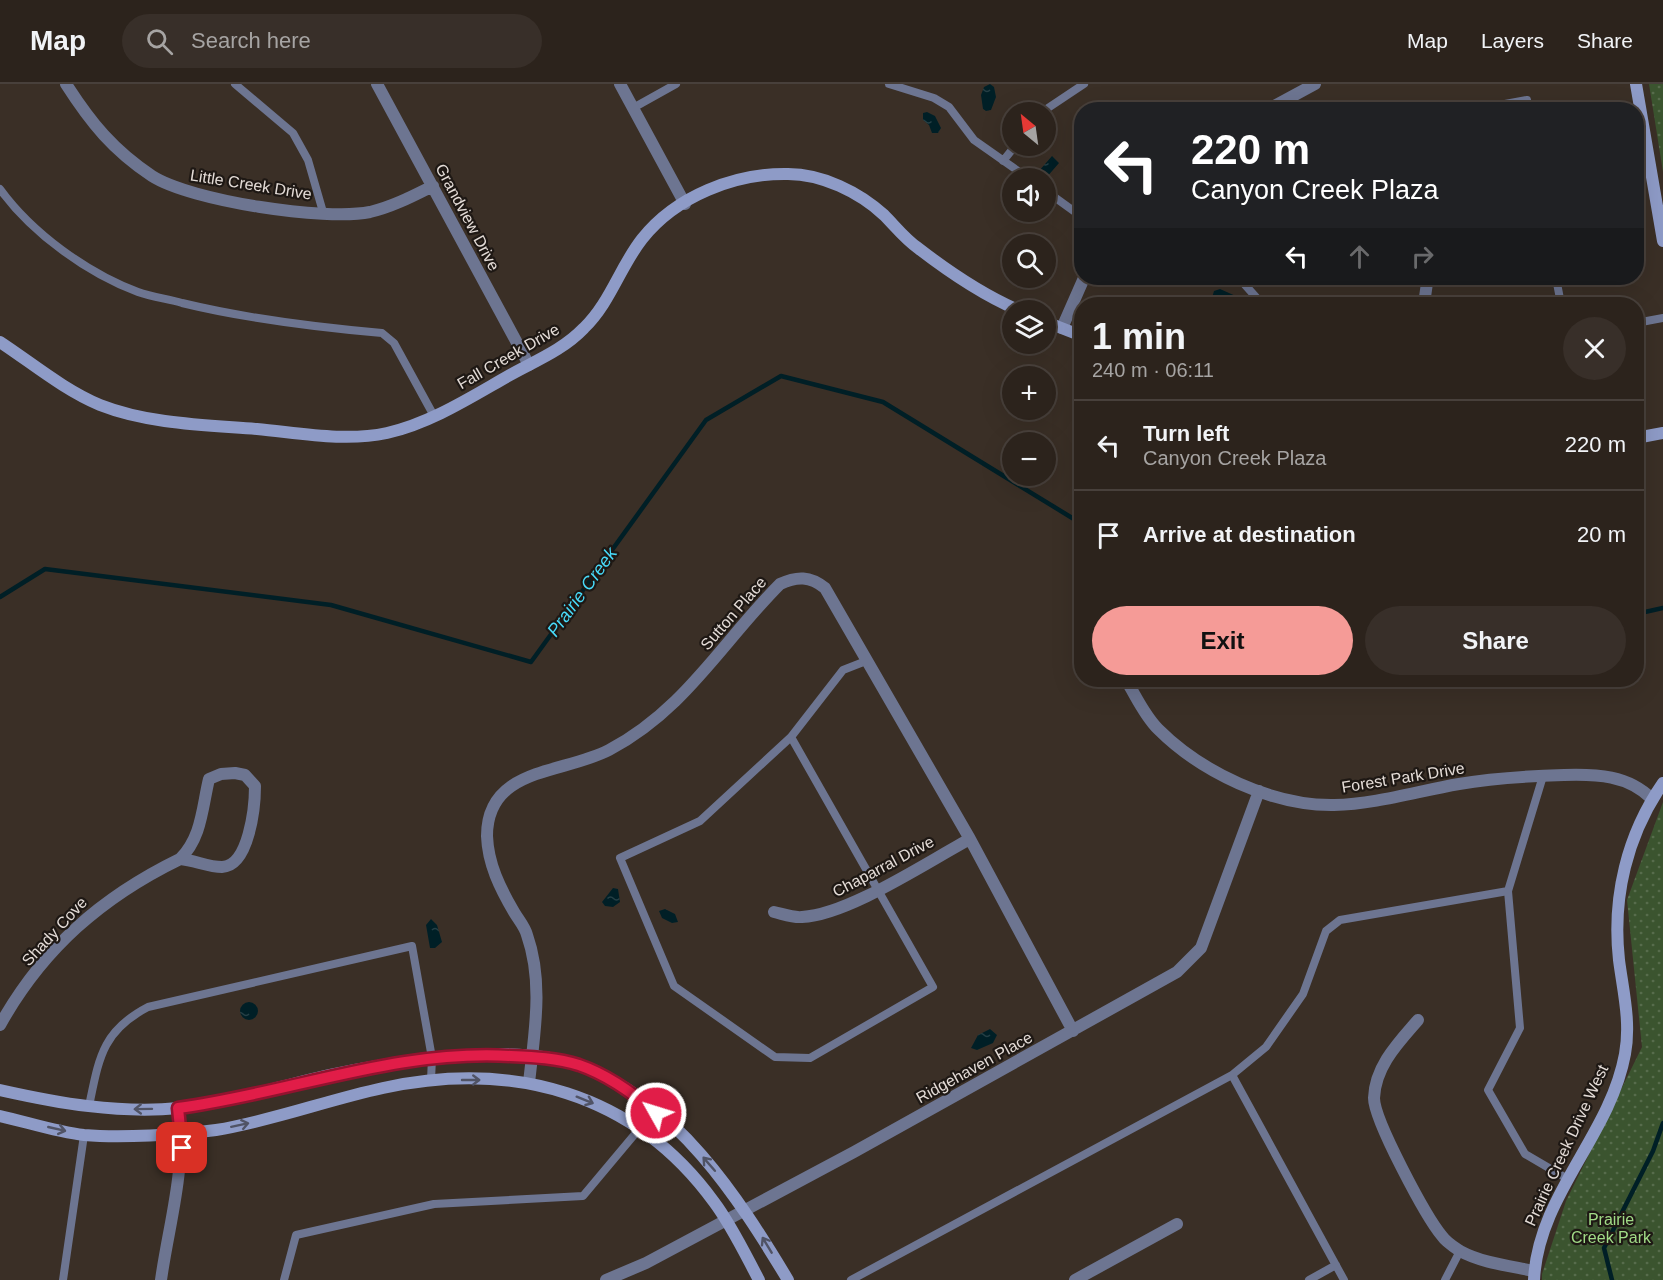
<!DOCTYPE html>
<meta charset="utf-8">
<style>
body{margin:0;font-family:Helvetica,sans-serif;background:#382f29;color:#f1f3f6;height:100vh;display:flex;flex-direction:column;font-size:22px;white-space:nowrap}
*{box-sizing:border-box;margin:0}
p{font-size:20px;color:#a6a4a3}
.icon{flex:none;width:33px;height:33px;fill:none;stroke:currentColor;stroke-width:2;stroke-linecap:round;stroke-linejoin:round}
.map{position:relative;flex:1;overflow:hidden}
.side{position:absolute;left:1074px;top:213px;width:570px;height:390px;display:flex;flex-direction:column;background:#2c231c;border-radius:24px;box-shadow:0 6px 24px #0002,0 0 0 2px #48403b}
.side>*{flex:none}
.hud{position:absolute;left:1074px;top:18px;width:570px;height:183px;border-radius:24px;box-shadow:0 6px 24px #0002,0 0 0 2px #48403b;background:#202124;color:#fff;overflow:hidden}
.needle{width:39px;rotate:331deg}
.controls{position:absolute;left:1002px;top:18px;display:grid;gap:12px}
.controls a{display:grid;place-items:center;width:54px;height:54px;border-radius:50%;background:#2c231c;box-shadow:0 6px 24px #0002,0 0 0 2px #48403b;font-size:30px}
.pin{position:absolute;display:grid;place-items:center;width:51px;height:51px;color:#fff;margin:-26px;border-radius:12px;box-shadow:0 3px 9px #0006}
.me{position:absolute;width:66px;margin:-33px;rotate:309deg;stroke-linejoin:round;filter:drop-shadow(0 0 4px #0008)}
.turn{display:flex;align-items:center;gap:21px;height:126px;padding:0 18px;font-size:27px}
.turn .icon{width:78px;height:78px;stroke-width:2.5}
.turn b{display:block;font-size:42px;line-height:51px}
.lanes{display:flex;align-items:center;height:57px;padding:0 18px;background:#0003;justify-content:center;gap:30px;direction:ltr}
.lanes .off{opacity:.35}
.round{display:grid;place-items:center;flex:none;width:63px;height:63px;border-radius:32px;background:#382f29}
.headline{display:flex;align-items:center;justify-content:space-between;height:102px;padding:0 18px}
h1{font-size:36px;font-weight:700;line-height:45px}
.button{display:flex;gap:12px;margin-top:auto;padding:12px 18px}
.button a{flex:1;height:69px;border-radius:36px;background:#f59b97;color:#111;font-size:24px;font-weight:700;line-height:69px;text-align:center}
.button a+a{background:#382f29;color:#f1f3f6}
ul{padding:0;list-style:none}
li{display:flex;align-items:center;gap:18px;height:90px;padding:0 18px;border-top:2px solid #48403b}
li div{flex:1}
li b{display:block;font-size:22px}
li em{font-style:normal}
header{display:flex;align-items:center;gap:36px;box-sizing:border-box;height:84px;padding:0 30px;background:#2c231c;border-bottom:2px solid #48403b}
header strong{font-size:28px}
nav{display:flex;gap:33px;margin-inline-start:auto;font-size:21px}
.search{width:420px;height:54px;background:#382f29;display:flex;align-items:center;gap:15px;box-sizing:border-box;padding:0 21px;border-radius:33px;color:#a6a4a3;font-size:22px}
.map>svg:first-child{display:block}
</style>
<header>
<strong>Map</strong>
<div class="search"><svg class="icon" aria-label="search" viewBox="0 0 24 24"><circle cx="10" cy="10" r="6"/><path d="M15 15l6 6"/></svg>Search here</div>
<nav><a>Map</a><a>Layers</a><a>Share</a></nav>
</header>
<div class="map">
<svg width="1663" height="1196" viewBox="0 0 1663 1196">
<defs>
<pattern id="park-dots" width="8" height="8" patternUnits="userSpaceOnUse" patternTransform="scale(1.5)"><rect width="8" height="8" fill="#3b542f"/><path d="M2 2h.1M6 6h.1" fill="none" stroke="#576c4c" stroke-width="1.8" stroke-linecap="round"/></pattern>
<pattern id="water-ripples" width="26" height="14" patternUnits="userSpaceOnUse" patternTransform="scale(1.5)"><rect width="26" height="14" fill="#001f26"/><path d="M2 4q2-2 4 0t4 0M15 11q2-2 4 0t4 0" fill="none" stroke="#253f45"/></pattern>
</defs>
<rect width="100%" height="100%" fill="#3a2f26"/>
<!-- park -->
<path fill="url(#park-dots)" d="M 1649,0 L 1663,0 L 1663,88 Z
M 1663,718 L 1663,1196 L 1542,1196 L 1542,1190 L 1566,1117 L 1642,963 L 1627,816 Z"/>
<!-- water -->
<path fill="url(#water-ripples)" d="M 990,0 L 994,3 L 996,13 L 991,26 L 986,27 L 983,25 L 981,11 L 984,3 Z
M 927,28 L 935,32 L 941,44 L 938,49 L 932,49 L 929,41 L 923,36 L 923,29 Z
M 1052,72 L 1059,79 L 1046,94 L 1039,87 Z
M 1220,205 L 1238,213 L 1237,220 L 1216,220 L 1211,217 L 1214,207 Z
M 613,804 L 618,805 L 620,818 L 613,823 L 605,822 L 602,818 Z
M 665,825 L 675,830 L 678,838 L 672,839 L 662,834 L 659,827 Z
M 431,835 L 437,841 L 442,858 L 435,864 L 430,864 L 426,841 Z
M240 927a9 9 0 1 1 18 0a9 9 0 1 1-18 0Z
M 990,945 L 997,951 L 993,959 L 977,966 L 971,964 L 978,951 Z"/>
<g fill="none" stroke-linecap="round" stroke-linejoin="round">
<!-- stream -->
<path stroke="#001f26" stroke-width="4.5" d="M 0,513 L 45,485 L 331,521 L 531,578 L 706,336 L 781,292 L 883,318 L 1082,440
M 1636,530 L 1663,524
M 1612,1196 L 1604,1164 L 1653,1067 L 1663,1039"/>
<!-- lane -->
<path stroke="#6d7591" stroke-width="8" d="M 235,0 L 293,49 L 308,76 L 323,128
M 889,0 L 934,14 L 949,23 L 974,56 L 1028,94
M 633,24 L 676,0
M 1495,26 L 1505,20 L 1527,16 L 1528,26
M 1042,28 L 1084,0
M 1003,77 L 1015,62
M 0,105 C 32,149 87,189 138,208 C 152,213 168,215 182,219 C 248,235 314,243 382,249 L 394,259 L 434,332
M 1046,107 L 1082,133
M 1239,194 L 1262,220
M 1556,194 L 1561,220
M 1636,239 L 1663,234
M 791,653 L 933,903 L 810,974 L 775,973 L 674,902 L 620,774 L 700,737 L 791,653 L 843,586 L 866,577
M 1543,692 L 1508,807 L 1520,944 L 1488,1006 L 1525,1070 L 1566,1094
M 1232,991 L 1344,1196
M 89,1022 C 99,974 102,947 148,923 L 412,862 L 432,974 L 431,996
M 63,1196 L 84,1051
M 284,1196 L 296,1151 L 434,1120 L 583,1112 L 640,1044
M 851,1196 L 1232,991 L 1266,963 L 1303,910 L 1326,847 L 1340,836 L 1508,807
M 1309,1196 L 1336,1181
M 1445,1196 L 1460,1167"/>
<!-- street -->
<path stroke="#6d7591" stroke-width="12" d="M 66,0 C 91,39 113,66 152,92 C 191,117 325,137 370,128 C 392,123 413,112 433,102
M 377,0 L 529,281
M 620,0 L 685,120
M 1267,26 L 1315,0
M 1424,220 L 1427,199 L 1432,194
M 1062,244 L 1084,194
M 1126,596 C 1136,612 1144,631 1158,645 C 1201,688 1272,722 1334,721 C 1376,720 1418,707 1459,700 C 1493,694 1529,692 1564,691 C 1597,690 1628,691 1652,715
M 235,689 L 245,691 L 255,702 C 255,723 249,782 222,783 C 208,783 194,776 180,775 C 202,753 202,724 209,695 L 221,690 Z
M 774,828 C 783,830 793,834 802,833 C 848,831 927,778 970,755
M 1418,936 C 1399,958 1375,982 1374,1014 C 1374,1036 1426,1133 1442,1152 C 1446,1158 1454,1163 1460,1167 C 1482,1179 1510,1182 1534,1187
M 0,941 C 43,864 102,813 180,775
M 529,999 C 534,951 544,899 527,851 C 525,843 518,835 514,828 C 500,804 488,780 487,752 C 487,683 563,690 609,666 C 685,626 722,558 780,500 C 797,492 810,492 825,504 L 970,755 L 1073,947
M 161,1196 C 169,1138 187,1084 178,1024
M 606,1196 L 646,1179 L 854,1068 L 1177,888 L 1201,864 L 1259,707
M 1075,1196 L 1177,1140"/>
<!-- secondary -->
<path stroke="#8e9bc7" stroke-width="12" d="M 1636,0 L 1663,157
M 1046,238 L 1082,252
M 0,258 C 32,279 64,306 100,321 C 148,340 206,341 257,345 C 300,349 345,358 387,349 C 431,339 471,313 510,291 C 535,277 563,266 584,244 C 610,219 620,183 642,155 C 676,112 735,89 788,90 C 822,90 859,108 884,131 C 895,142 905,155 918,164 C 949,188 981,210 1018,226
M 1636,354 L 1663,349
M 0,1006 C 58,1019 119,1030 179,1024 C 232,1019 282,1001 334,990 C 402,976 514,958 581,982 C 676,1017 738,1113 788,1196
M 0,1032 C 27,1038 56,1048 84,1051 C 120,1054 180,1051 216,1046 C 272,1037 327,1016 383,1004 C 512,976 634,1008 714,1118 C 732,1142 745,1170 759,1196
M 1534,1196 C 1538,1111 1610,1052 1625,970 C 1631,938 1623,907 1619,876 C 1612,813 1627,751 1663,699"/>
</g>
<!-- one-way arrows -->
<defs><path id="oneway-shaft" d="M-6 0H5M1.5-3L5.5 0L1.5 3" fill="none" stroke-width="1.6" stroke-linecap="round" stroke-linejoin="round" transform="scale(1.5)"/></defs>
<g stroke="#505365">
<use href="#oneway-shaft" transform="translate(471 996)"/>
<use href="#oneway-shaft" transform="translate(585 1016) rotate(22)"/>
<use href="#oneway-shaft" transform="translate(143 1025) rotate(179)"/>
<use href="#oneway-shaft" transform="translate(240 1041) rotate(-12)"/>
<use href="#oneway-shaft" transform="translate(57 1045) rotate(13)"/>
<use href="#oneway-shaft" transform="translate(709 1080) rotate(-131)"/>
<use href="#oneway-shaft" transform="translate(767 1161) rotate(-121)"/>
</g>
<g fill="none" stroke-linecap="round" stroke-linejoin="round">
<defs>
<path id="route" d="M 182,1064 L 178,1024 C 290,1009 396,965 511,972 C 534,973 557,974 579,981 C 608,991 633,1009 656,1029"/>
</defs>
<!-- route casing -->
<use href="#route" stroke="#92132f" stroke-width="15"/>
<!-- route -->
<use href="#route" stroke="#e11d48" stroke-width="10"/>
</g>
<g text-anchor="middle" stroke-width="4.5" stroke-linejoin="round" paint-order="stroke">
<!-- street labels -->
<g font-size="16" fill="#e4dcd7" stroke="#1e1814">
<text transform="translate(251 100) rotate(9)" y="6">Little Creek Drive</text>
<text transform="translate(468 133) rotate(62)" y="6">Grandview Drive</text>
<text transform="translate(508 272) rotate(-30)" y="6">Fall Creek Drive</text>
<text transform="translate(733 529) rotate(-49)" y="6">Sutton Place</text>
<text transform="translate(1403 693) rotate(-9)" y="6">Forest Park Drive</text>
<text transform="translate(883 782) rotate(-28)" y="6">Chaparral Drive</text>
<text transform="translate(54 847) rotate(-47)" y="6">Shady Cove</text>
<text transform="translate(974 983) rotate(-29)" y="6">Ridgehaven Place</text>
<text transform="translate(1566 1061) rotate(-65)" y="6">Prairie Creek Drive West</text>
</g>
<!-- park labels -->
<g font-size="16" fill="#a1db87" stroke="#1e1814">
<text x="1611" y="1141">Prairie<tspan x="1611" dy="18">Creek Park</tspan></text>
</g>
<!-- water labels -->
<g font-size="18" font-style="italic" fill="#48dbfa" stroke="#1e1814">
<text transform="translate(582 508) rotate(-54)" y="6">Prairie Creek</text>
</g>
</g>
</svg>
<div class="controls">
<a><svg class="needle" viewBox="-14 -14 28 28"><path d="M0-13l5 13h-10z" fill="#e53935"/><path d="M0 13l5-13h-10z" fill="#a6a4a3"/></svg></a>
<a><svg class="icon" aria-label="sound" viewBox="0 0 24 24"><path d="M4 9h4l5-4v14l-5-4H4zM17 9q2 3 0 6"/></svg></a>
<a><svg class="icon" aria-label="search" viewBox="0 0 24 24"><circle cx="10" cy="10" r="6"/><path d="M15 15l6 6"/></svg></a>
<a><svg class="icon" aria-label="layers" viewBox="0 0 24 24"><path d="M12 4l9 5-9 5-9-5zM3 14l9 5 9-5"/></svg></a>
<a>+</a>
<a>−</a>
</div>
<div class="pin" style="left:182px;top:1064px;background:#d93025"><svg class="icon" aria-label="arrive" viewBox="0 0 24 24"><path d="M6 21V4h12l-3 4 3 4H6"/></svg></div>
<svg class="me" style="left:656px;top:1029px" viewBox="-20 -20 40 40"><circle r="17" fill="#e11d48" stroke="#fff" stroke-width="3"/><path d="M0-11L8 9 0 5-8 9z" fill="#fff"/></svg>
<div class="hud">
<div class="turn"><svg class="icon" aria-label="left" viewBox="0 0 24 24"><path d="M17 20v-9H6M10 6l-5 5 5 5"/></svg><div><b>220 m</b>Canyon Creek Plaza</div></div>
<div class="lanes"><svg class="icon" aria-label="left" viewBox="0 0 24 24"><path d="M17 20v-9H6M10 6l-5 5 5 5"/></svg><svg class="icon off" aria-label="ahead" viewBox="0 0 24 24"><path d="M12 20V5M6 11l6-6 6 6"/></svg><svg class="icon off" aria-label="right" viewBox="0 0 24 24"><path d="M7 20v-9h11M14 6l5 5-5 5"/></svg></div>
</div>
<section class="side">
<div class="headline"><div><h1>1 min</h1><p>240 m · 06:11</p></div><a class="round"><svg class="icon" aria-label="close" viewBox="0 0 24 24"><path d="M6 6l12 12M18 6L6 18"/></svg></a></div>
<ul>
<li><svg class="icon" aria-label="left" viewBox="0 0 24 24"><path d="M17 20v-9H6M10 6l-5 5 5 5"/></svg><div><b>Turn left</b><p>Canyon Creek Plaza</p></div><em>220 m</em></li>
<li><svg class="icon" aria-label="arrive" viewBox="0 0 24 24"><path d="M6 21V4h12l-3 4 3 4H6"/></svg><div><b>Arrive at destination</b></div><em>20 m</em></li>
</ul>
<div class="button"><a>Exit</a><a>Share</a></div>
</section>
</div>
